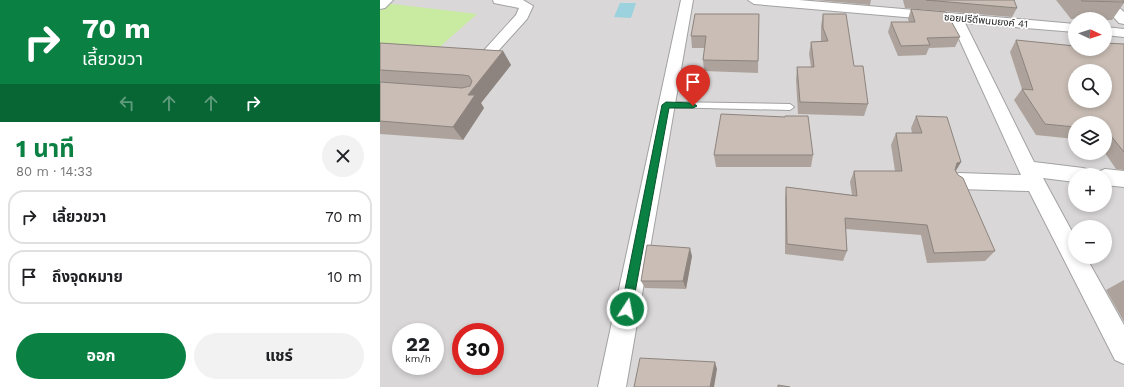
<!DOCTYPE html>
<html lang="th">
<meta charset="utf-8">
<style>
body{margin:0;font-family:"Work Sans","Noto Sans Thai",sans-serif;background:#f2f2f2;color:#202124;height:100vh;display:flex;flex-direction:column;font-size:15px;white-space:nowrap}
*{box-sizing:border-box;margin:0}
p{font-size:13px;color:#757577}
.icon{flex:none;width:22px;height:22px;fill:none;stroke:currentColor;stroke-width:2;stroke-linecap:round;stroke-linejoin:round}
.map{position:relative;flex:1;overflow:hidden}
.panel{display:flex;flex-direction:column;background:#fff;width:380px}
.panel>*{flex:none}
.hud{background:#0b8043;color:#fff;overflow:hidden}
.needle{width:26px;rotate:94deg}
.tools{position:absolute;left:688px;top:12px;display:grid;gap:8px}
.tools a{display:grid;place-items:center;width:44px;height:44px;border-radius:50%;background:#fff;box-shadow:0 2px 6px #0003;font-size:20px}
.speed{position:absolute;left:12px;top:323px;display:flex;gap:8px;font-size:20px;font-weight:700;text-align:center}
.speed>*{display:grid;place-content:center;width:52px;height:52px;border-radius:50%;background:#fff;box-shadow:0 2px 6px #0003;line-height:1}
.speed small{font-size:10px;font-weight:400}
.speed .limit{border:6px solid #d22;background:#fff;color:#111}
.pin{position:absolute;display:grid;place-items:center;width:34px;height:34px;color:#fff;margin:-41px -17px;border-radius:50% 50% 50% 0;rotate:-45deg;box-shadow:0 0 4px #0007}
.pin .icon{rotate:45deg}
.me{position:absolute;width:44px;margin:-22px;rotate:11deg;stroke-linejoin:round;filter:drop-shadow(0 0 3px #0008)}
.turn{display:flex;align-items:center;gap:14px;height:84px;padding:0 16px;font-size:18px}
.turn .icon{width:52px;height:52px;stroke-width:2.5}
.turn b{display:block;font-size:28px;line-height:34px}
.lanes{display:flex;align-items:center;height:38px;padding:0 16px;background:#0003;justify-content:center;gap:20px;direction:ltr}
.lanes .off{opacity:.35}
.round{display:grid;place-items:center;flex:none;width:42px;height:42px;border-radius:21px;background:#f2f2f2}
.summary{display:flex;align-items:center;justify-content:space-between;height:68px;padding:0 16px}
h1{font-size:24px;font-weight:700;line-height:30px;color:#0b8043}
.button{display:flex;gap:8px;margin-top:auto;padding:8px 16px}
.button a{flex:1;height:46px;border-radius:24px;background:#0b8043;color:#fff;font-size:16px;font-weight:700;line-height:46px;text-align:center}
.button a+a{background:#f2f2f2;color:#202124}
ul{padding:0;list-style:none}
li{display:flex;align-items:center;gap:12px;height:54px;margin:0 8px 6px;padding:0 8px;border:2px solid #e0e0e0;border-radius:16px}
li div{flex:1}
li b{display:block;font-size:15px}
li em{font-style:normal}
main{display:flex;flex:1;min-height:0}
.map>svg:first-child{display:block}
</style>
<main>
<section class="panel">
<div class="hud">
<div class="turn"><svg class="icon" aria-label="right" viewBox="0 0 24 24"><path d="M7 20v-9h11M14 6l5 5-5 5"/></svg><div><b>70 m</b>เลี้ยวขวา</div></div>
<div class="lanes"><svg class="icon off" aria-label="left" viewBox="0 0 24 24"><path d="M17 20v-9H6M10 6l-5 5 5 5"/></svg><svg class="icon off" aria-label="ahead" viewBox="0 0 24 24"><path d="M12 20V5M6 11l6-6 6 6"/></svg><svg class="icon off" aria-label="ahead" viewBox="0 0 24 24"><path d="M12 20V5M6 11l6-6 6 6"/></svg><svg class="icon" aria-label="right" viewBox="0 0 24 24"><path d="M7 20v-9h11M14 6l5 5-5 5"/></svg></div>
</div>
<div class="summary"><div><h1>1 นาที</h1><p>80 m · 14:33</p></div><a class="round"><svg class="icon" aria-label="close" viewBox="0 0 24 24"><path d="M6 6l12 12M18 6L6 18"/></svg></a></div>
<ul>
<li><svg class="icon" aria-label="right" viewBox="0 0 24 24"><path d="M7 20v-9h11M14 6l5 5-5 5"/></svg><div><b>เลี้ยวขวา</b></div><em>70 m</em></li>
<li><svg class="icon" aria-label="arrive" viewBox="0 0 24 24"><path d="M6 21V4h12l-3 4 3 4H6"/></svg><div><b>ถึงจุดหมาย</b></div><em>10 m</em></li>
</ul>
<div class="button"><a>ออก</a><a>แชร์</a></div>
</section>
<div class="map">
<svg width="744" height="387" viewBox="0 0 744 387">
<rect width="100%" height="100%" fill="#ede8df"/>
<!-- residential -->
<path fill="#d9d7d7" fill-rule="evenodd" d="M 0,0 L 744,0 L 744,387 L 0,387 ZM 695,19 L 725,19 L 725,49 L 695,49 ZM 695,71 L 725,71 L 725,101 L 695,101 ZM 695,123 L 725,123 L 725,153 L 695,153 ZM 695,175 L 725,175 L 725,205 L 695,205 ZM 695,227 L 725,227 L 725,257 L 695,257 ZM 21,332 L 55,332 L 55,366 L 21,366 ZM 81,332 L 115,332 L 115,366 L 81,366 Z"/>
<!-- grass -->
<path fill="#c9eba1" d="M 4,3 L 97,14 L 46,59 L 0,56 L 0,6 Z"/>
<!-- water -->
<path fill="#9cd2de" d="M 240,3 L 256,3 L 251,18 L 234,17 Z"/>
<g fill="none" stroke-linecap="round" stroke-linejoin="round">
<defs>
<path id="lane" d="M 286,102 L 410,104 L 414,107 L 410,110 L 283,107 L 283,103 Z"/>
<path id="street" d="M 0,0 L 13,0 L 5,8 L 0,9 Z
M 113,0 L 143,0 L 153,6 L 147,19 L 109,61 L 99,61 L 97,58 L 136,15 L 139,8 L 114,3 Z
M 301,0 L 313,0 L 246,387 L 218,387 Z
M 368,0 L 419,0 L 695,24 L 695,32 L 585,23 L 654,162 L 703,168 L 710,170 L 713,175 L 695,175 L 695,182 L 663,178 L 695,237 L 695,257 L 706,257 L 744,325 L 744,364 L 735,360 L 649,191 L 579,189 L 572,186 L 569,181 L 572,176 L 579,173 L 641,175 L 571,21 L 374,4 Z
M 718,0 L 731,0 L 744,12 L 744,24 L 739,23 Z
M 725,27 L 744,29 L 744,37 L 725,35 Z
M 725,169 L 744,171 L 744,187 L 725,185 L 725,175 L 716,175 L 718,172 Z"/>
</defs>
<!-- lane casing -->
<use href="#lane" stroke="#a2a2a2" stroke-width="2"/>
<!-- street casing -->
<use href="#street" stroke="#a2a2a2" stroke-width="2"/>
<!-- lane -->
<use href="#lane" fill="#fff" fill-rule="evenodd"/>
<!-- street -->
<use href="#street" fill="#fff" fill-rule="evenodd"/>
</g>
<!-- wall -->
<path fill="#ada39c" d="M 436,0 L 491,0 L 490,5 Z
M 523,0 L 634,0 L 637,8 L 632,17 L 525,8 Z
M 676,0 L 743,0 L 744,1 L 744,3 L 732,20 L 725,20 L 725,19 L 691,19 Z
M 531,9 L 580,37 L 575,47 L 549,48 L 546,55 L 518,56 L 508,32 L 511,22 L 529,22 L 528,19 Z
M 379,14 L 378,73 L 324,71 L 323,60 L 325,48 L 312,48 L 311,36 Z
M 443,14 L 474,66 L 488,104 L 484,116 L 418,114 L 416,80 L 417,67 L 431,67 L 429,54 L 431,42 L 441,41 L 441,26 Z
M 636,40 L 725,49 L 744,44 L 744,170 L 736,169 L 725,153 L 725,123 L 695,123 L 695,139 L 656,135 L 634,100 L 642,89 L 630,52 Z
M 0,43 L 123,51 L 131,65 L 101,103 L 104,108 L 83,140 L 0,134 Z
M 536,116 L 581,162 L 575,171 L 615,251 L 605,261 L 547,263 L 541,235 L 466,229 L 467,251 L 463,261 L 405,254 L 405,198 L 406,187 L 472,195 L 470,182 L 474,171 L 515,171 L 511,145 L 516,133 L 532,133 L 531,128 Z
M 334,155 L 433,155 L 431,167 L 336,167 Z
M 312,256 L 306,289 L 265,288 L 261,281 Z
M 744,280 L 744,322 L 726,290 Z"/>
<!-- shaded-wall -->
<path fill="#8d847f" d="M 123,51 L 131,65 L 101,103 L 104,108 L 83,140 L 73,127 L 88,95 Z
M 581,162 L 574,174 L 577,163 Z
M 310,248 L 312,256 L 306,289 L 303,281 Z
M 335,362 L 337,369 L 334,387 L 330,387 Z"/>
<!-- building -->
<path fill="#c9bdb5" stroke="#8d847f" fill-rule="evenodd" d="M 546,0 L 634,0 L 637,8 Z
M 701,0 L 743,0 L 744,2 L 702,1 Z
M 531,9 L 566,12 L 580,37 L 547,38 L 550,45 L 521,46 L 511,22 L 535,22 Z
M 315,14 L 379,14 L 378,61 L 323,60 L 326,36 L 311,36 Z
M 443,14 L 466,14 L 474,66 L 483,66 L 488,104 L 420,102 L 417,67 L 434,67 L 431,42 L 448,41 L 443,28 Z
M 636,40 L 695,46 L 695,49 L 725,49 L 725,43 L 744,44 L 744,152 L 727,131 L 725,130 L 725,123 L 695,123 L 695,127 L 665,124 L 642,89 L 653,90 ZM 695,71 L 725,71 L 725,101 L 695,101 Z
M 0,43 L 123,51 L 88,95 L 95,95 L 73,127 L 0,121 L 0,82 L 82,88 L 90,86 L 92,81 L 89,76 L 83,75 L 0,70 Z
M 341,114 L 405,117 L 405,116 L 428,116 L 433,155 L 334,155 Z
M 536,116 L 567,117 L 581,162 L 577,163 L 575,170 L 578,175 L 583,178 L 615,251 L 554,253 L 547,225 L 465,218 L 467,251 L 407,244 L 406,187 L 477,196 L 474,171 L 522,171 L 516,133 L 542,133 Z
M 267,245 L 310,248 L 303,281 L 261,281 Z
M 260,358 L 335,362 L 330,387 L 254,387 Z
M 398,385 L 410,387 L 398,387 Z"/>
<!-- route -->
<path fill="#0b8043" stroke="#07532c" d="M 286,102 L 313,103 L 317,106 L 313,108 L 289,108 L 252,309 L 251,312 L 247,314 L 243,312 L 241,309 L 282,105 Z"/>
<g text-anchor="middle" stroke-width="3.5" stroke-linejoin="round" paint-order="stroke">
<!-- far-street labels -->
<g font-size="10" fill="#1b1b1b" stroke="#fff">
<text transform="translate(606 20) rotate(5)" y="4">ซอยปรีดีพนมยงค์ 41</text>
</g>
</g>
</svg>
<div class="tools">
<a><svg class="needle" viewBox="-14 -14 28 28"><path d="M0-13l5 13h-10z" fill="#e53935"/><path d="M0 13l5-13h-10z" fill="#757577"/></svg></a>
<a><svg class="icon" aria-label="search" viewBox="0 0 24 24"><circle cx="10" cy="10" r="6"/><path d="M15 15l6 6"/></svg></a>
<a><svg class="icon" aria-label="layers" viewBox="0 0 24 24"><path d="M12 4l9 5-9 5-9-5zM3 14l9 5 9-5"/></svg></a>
<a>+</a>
<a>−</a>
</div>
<div class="speed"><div>22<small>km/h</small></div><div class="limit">30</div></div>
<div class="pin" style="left:313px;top:106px;background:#d93025"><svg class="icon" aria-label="arrive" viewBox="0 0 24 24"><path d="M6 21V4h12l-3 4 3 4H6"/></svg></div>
<svg class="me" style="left:247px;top:309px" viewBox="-20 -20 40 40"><circle r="17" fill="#0b8043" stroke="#fff" stroke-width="3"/><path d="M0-11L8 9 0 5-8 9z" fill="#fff"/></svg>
</div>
</main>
